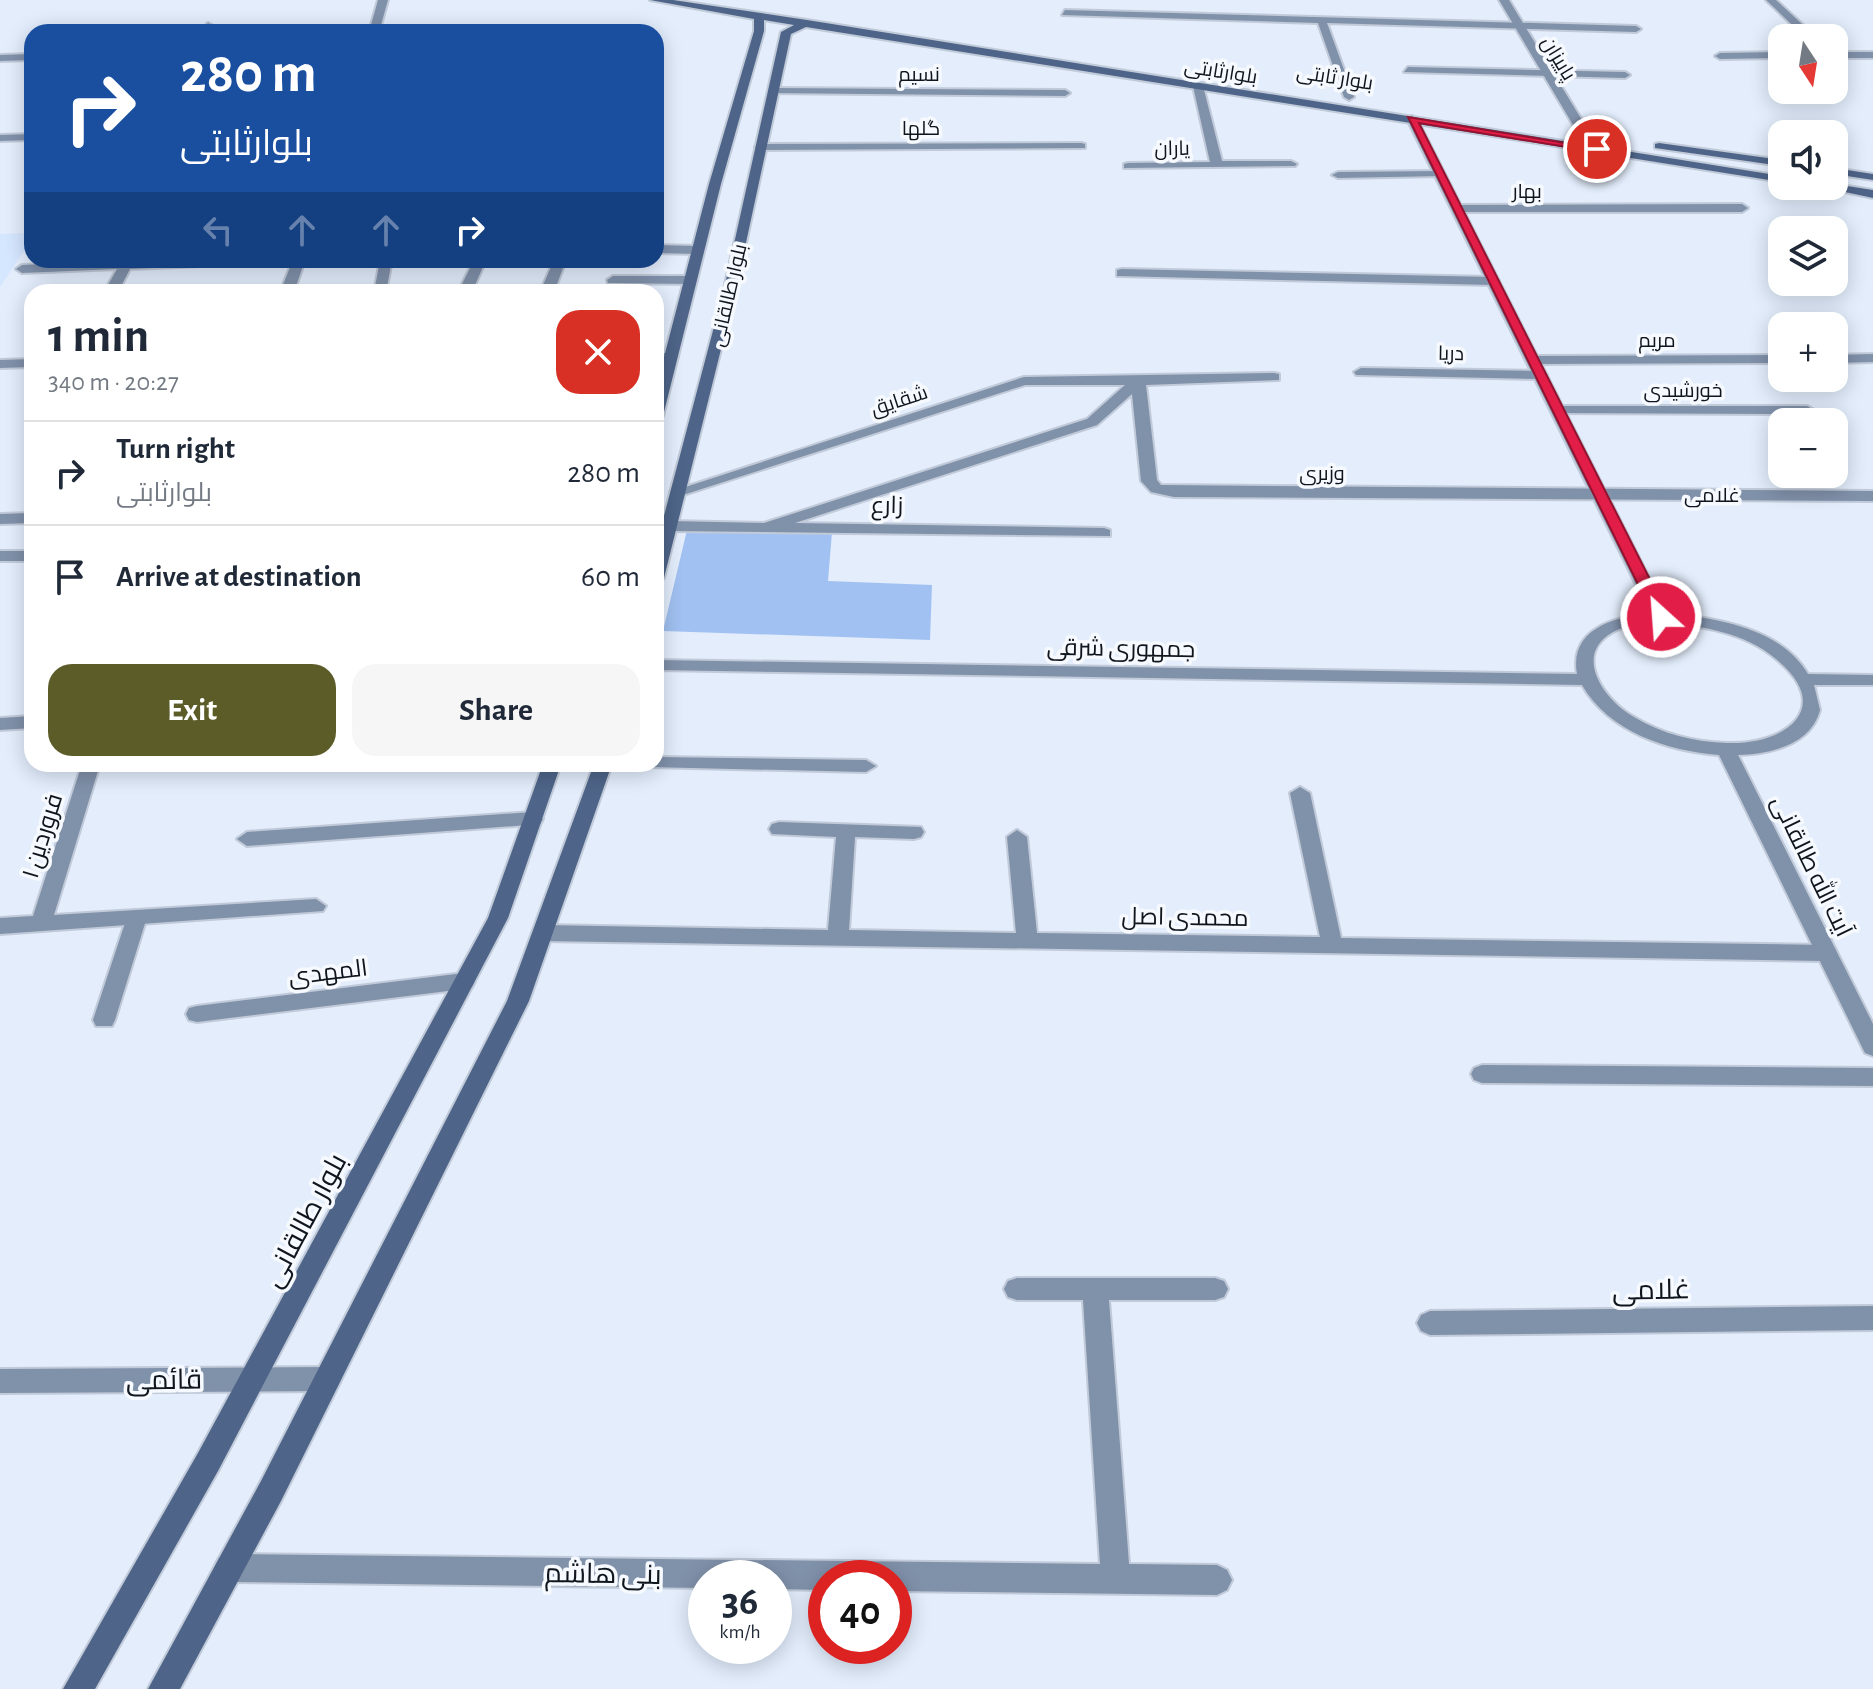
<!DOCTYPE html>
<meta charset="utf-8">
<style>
body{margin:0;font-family:"Alegreya Sans",Cairo,sans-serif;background:#f6f6f7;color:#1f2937;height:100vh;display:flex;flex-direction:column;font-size:30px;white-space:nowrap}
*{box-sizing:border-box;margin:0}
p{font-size:26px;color:#747a83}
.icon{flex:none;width:44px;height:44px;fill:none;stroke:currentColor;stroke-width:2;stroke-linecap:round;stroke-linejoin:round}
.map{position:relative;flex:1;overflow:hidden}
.details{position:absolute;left:24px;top:284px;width:640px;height:488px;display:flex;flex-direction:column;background:#fff;border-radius:24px;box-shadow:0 4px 20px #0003}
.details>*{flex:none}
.top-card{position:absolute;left:24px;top:24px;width:640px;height:244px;border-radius:24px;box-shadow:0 4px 20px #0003;background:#1a4fa0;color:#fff;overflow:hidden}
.needle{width:52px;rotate:168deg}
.controls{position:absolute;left:1768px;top:24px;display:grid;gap:16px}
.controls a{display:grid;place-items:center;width:80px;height:80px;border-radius:16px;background:#fff;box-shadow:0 4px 20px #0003;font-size:40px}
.speed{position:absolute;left:688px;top:1560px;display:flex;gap:16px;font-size:40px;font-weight:700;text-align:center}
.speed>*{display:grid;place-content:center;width:104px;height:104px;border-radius:50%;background:#fff;box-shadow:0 4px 20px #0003;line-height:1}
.speed small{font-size:20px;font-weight:400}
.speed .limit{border:12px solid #d22;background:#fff;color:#111}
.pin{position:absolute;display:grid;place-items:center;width:68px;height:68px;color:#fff;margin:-34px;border:4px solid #fff;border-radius:50%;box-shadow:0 2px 8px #0007}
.me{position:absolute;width:88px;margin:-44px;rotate:334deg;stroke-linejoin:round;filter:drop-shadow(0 0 6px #0008)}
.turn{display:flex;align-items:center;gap:28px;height:168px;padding:0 24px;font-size:36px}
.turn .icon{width:104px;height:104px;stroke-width:2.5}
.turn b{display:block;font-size:56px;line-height:68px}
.lanes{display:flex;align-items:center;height:76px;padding:0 24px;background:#0003;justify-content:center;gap:40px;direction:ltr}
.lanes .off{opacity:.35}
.round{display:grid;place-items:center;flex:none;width:84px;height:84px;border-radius:24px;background:#f6f6f7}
.head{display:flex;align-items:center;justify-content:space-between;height:136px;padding:0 24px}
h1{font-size:48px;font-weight:600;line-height:60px}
.cta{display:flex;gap:16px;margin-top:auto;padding:16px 24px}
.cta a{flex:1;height:92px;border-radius:24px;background:#5c5c29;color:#fff;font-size:32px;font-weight:600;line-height:92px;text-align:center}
.cta a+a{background:#f6f6f7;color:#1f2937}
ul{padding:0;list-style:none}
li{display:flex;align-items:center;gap:24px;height:104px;padding:0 24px;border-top:2px solid #e0e1e3}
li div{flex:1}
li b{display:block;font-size:30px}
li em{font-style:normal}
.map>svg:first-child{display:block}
</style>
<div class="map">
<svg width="1873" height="1689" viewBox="0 0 1873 1689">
<rect width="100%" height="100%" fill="#e3edfc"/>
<!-- built -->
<path fill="#d5e6ff" d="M 32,233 L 32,239 L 0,287 L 0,234 Z"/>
<!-- green -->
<path fill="#a1c1f2" d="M 687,530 L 832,532 L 828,581 L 932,585 L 930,640 L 663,631 Z"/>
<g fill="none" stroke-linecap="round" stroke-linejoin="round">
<defs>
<path id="service" d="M 1439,171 L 1443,172 L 1443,176 L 1338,178 L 1332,175 L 1338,172 Z
M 380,260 L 392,260 L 387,287 L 381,291 L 375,287 Z
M 656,353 L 671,353 L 678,357 L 671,361 L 656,361 Z
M 533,812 L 543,819 L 540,824 L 247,846 L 237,839 L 247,832 Z
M 137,910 L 144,912 L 147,917 L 115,1020 L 112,1026 L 96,1026 L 93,1020 L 127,917 L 130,912 Z"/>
<path id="minor" d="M 378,0 L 388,0 L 379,32 L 369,32 Z
M 1766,0 L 1776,0 L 1817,38 L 1806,38 Z
M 1065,10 L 1636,26 L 1641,29 L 1636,32 L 1327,23 L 1354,97 L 1349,100 L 1344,97 L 1318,23 L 1062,15 Z
M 208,23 L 213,26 L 210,32 L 200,32 Z
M 142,27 L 145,32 L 135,32 Z
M 1782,52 L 1782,58 L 1720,59 L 1715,56 L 1720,53 Z
M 1834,52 L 1873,52 L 1873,58 L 1834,58 Z
M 32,54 L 32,60 L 0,61 L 0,55 Z
M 1408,67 L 1625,72 L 1630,75 L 1625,78 L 1404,72 Z
M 1198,83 L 1203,86 L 1222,161 L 1291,161 L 1297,164 L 1295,166 L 1124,168 L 1124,164 L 1128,163 L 1210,162 L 1193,86 Z
M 773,88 L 1065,90 L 1070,93 L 1065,96 L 769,93 L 769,89 Z
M 1081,143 L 1085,144 L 1085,148 L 761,150 L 755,147 L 761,144 Z
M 1457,205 L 1742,204 L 1748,208 L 1742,212 L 1453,212 L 1453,206 Z
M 656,245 L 698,246 L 704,250 L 698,254 L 656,253 Z
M 126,260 L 129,261 L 254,260 L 248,264 L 130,269 L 118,292 L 104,292 L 117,269 L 22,273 L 16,269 L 22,265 Z
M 293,260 L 305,260 L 294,292 L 280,292 Z
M 474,260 L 486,260 L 472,292 L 458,292 Z
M 554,260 L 566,260 L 554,292 L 540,292 Z
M 1122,269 L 1493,277 L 1499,281 L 1493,285 L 1117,276 L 1117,270 Z
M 613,276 L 691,276 L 697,280 L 691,284 L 608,283 L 607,280 Z
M 1873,354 L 1873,362 L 1834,363 L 1834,355 Z
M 1782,355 L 1782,363 L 1533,364 L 1526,360 L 1533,356 Z
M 1361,368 L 1540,371 L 1547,375 L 1540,379 L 1356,375 L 1354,372 Z
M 1274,373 L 1279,374 L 1279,380 L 1146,385 L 1157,480 L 1161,485 L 1873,491 L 1873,501 L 1174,497 L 1151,492 L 1141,481 L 1132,394 L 1097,425 L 795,523 L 1104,528 L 1110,530 L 1110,536 L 669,531 L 661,526 L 669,521 L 764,523 L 1087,419 L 1125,385 L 1025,385 L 683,495 L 673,495 L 670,492 L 1024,377 Z
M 1558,406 L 1807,406 L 1814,410 L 1807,414 L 1553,413 L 1553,407 Z
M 32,513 L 32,523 L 0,524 L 0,514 Z
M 32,716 L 32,728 L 0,730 L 0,718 Z
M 656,757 L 866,760 L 876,766 L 866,772 L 649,767 L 647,764 L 656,764 Z
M 82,764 L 100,764 L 54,915 L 316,899 L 326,906 L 323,911 L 0,934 L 0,918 L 33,916 Z
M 1300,787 L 1310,793 L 1341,938 L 1826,945 L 1834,947 L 1837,953 L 1834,959 L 1826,961 L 543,941 L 536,938 L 532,933 L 536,928 L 543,925 L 828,930 L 836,837 L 772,834 L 769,829 L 772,824 L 779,822 L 921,827 L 924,832 L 921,837 L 914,839 L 855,837 L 849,930 L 1016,933 L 1007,837 L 1017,830 L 1027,837 L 1037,933 L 1320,937 L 1290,793 Z
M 464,973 L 472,975 L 475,981 L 472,987 L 464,989 L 197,1022 L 189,1020 L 186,1014 L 189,1008 L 197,1006 Z
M 1482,1065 L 1873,1068 L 1873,1086 L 1482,1083 L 1474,1080 L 1471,1074 L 1474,1068 Z
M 1017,1278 L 1215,1278 L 1224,1281 L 1228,1289 L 1224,1297 L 1215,1300 L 1109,1300 L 1129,1564 L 1217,1565 L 1227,1570 L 1232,1580 L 1227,1590 L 1217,1595 L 894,1591 L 894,1578 L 826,1578 L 826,1590 L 774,1589 L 774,1578 L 706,1578 L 706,1588 L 229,1582 L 219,1578 L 214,1568 L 219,1558 L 229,1554 L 1100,1564 L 1083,1300 L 1017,1300 L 1008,1297 L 1004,1289 L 1008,1281 Z
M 1873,1306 L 1873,1330 L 1430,1335 L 1421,1331 L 1417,1323 L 1421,1315 L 1430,1311 Z
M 328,1367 L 337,1370 L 341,1379 L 337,1388 L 328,1391 L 0,1393 L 0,1369 Z"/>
<path id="tertiary" d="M 1499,0 L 1509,0 L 1591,135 L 1589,137 L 1579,135 Z
M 1412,116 L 1417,119 L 1667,613 C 1716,618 1781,628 1808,674 L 1873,675 L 1873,685 L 1814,685 L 1820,710 C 1811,745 1770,754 1738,755 L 1873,1024 L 1873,1056 L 1865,1053 L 1862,1047 L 1719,755 C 1668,751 1609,732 1582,685 L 656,670 L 656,660 L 1577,674 C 1569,629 1614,617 1650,613 L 1407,119 ZM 1661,622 C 1700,626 1745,632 1776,659 C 1836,708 1785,745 1727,743 C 1694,742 1662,734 1634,717 C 1604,700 1572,655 1613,632 C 1628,624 1645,624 1661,622 Z
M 32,134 L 32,140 L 0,141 L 0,135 Z
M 32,359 L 32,367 L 0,368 L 0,360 Z
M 0,551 L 32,551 L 32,561 L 0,561 Z"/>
<path id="secondary" d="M 650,0 L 673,0 L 807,20 L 1782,176 L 1782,182 L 806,27 L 791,34 L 736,289 L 664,578 L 656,583 L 656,546 L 724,289 L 781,32 L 794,25 L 764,20 L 764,31 L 721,184 L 663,416 L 656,420 L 656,388 L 709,184 L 754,31 L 754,19 Z
M 1659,143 L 1782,160 L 1782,166 L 1655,148 L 1655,144 Z
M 1834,168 L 1873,174 L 1873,180 L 1834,174 Z
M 1834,184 L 1873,190 L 1873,198 L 1817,186 Z
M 543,764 L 561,764 L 508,918 L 218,1471 L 95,1689 L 63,1689 L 198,1453 L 488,918 Z
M 594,764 L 612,764 L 529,1001 L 281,1501 L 180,1689 L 148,1689 L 261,1481 L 507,1001 Z"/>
</defs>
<!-- service casing -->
<use href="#service" stroke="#c1cad8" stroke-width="4"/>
<!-- minor casing -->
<use href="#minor" stroke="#c1cad8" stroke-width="4"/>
<!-- tertiary casing -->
<use href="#tertiary" stroke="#c1cad8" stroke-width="4"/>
<!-- secondary casing -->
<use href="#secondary" stroke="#c1cad8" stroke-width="4"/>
<!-- service -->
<use href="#service" fill="#8091aa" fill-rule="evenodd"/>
<!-- minor -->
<use href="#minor" fill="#8091aa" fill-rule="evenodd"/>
<!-- tertiary -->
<use href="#tertiary" fill="#8091aa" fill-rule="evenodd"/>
<!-- secondary -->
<use href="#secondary" fill="#4e6589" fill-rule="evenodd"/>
</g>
<!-- route -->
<path fill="#e11d48" stroke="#92132f" stroke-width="2" d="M 1408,117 L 1602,149 L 1597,152 L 1419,123 L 1669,617 L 1667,620 L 1654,617 Z"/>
<g text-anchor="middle" stroke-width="7" stroke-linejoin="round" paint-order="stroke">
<!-- far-street labels -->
<g font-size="20" fill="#0f151d" stroke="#f6f9fe">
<text transform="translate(1559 58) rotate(59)" y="7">پاییزان</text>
<text transform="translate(1221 71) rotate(9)" y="7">بلوارثابتی</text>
<text x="919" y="81">نسیم</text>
<text transform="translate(1335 77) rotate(9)" y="7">بلوار ثابتی</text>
<text x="921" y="135">گلها</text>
<text transform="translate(1172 148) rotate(-1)" y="7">یاران</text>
<text x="1527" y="198">بهار</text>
<text transform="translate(728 295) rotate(-77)" y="7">بلوار طالقانی</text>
<text x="1657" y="347">مریم</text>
<text transform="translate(1451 353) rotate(1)" y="7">دریا</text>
<text x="1683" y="397">خورشیدی</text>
<text transform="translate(899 400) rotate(-18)" y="7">شقایق</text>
<text x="1322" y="480">وزیری</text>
<text x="1712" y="502">غلامی</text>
</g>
<!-- street labels -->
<g font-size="24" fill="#0f151d" stroke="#f6f9fe">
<text transform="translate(887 505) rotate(1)" y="8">زارع</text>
<text transform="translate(1121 648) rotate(1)" y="8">جمهوری شرقی</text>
<text transform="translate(42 836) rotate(-73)" y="8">فروردین ۱</text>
<text transform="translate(1812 866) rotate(64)" y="8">آیت الله طالقانی</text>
<text transform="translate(1185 917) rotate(1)" y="8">محمدی اصل</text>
<text transform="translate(328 972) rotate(-7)" y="8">المهدی</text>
</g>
<!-- near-street labels -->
<g font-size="28" fill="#0f151d" stroke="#f6f9fe">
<text transform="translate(304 1220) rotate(-62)" y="10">بلوار طالقانی</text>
<text transform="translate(1651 1289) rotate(-1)" y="10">غلامی</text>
<text transform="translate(164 1379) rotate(-1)" y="10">قائمی</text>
<text transform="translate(603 1573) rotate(1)" y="10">بنی هاشم</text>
</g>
</g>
</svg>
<div class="controls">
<a><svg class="needle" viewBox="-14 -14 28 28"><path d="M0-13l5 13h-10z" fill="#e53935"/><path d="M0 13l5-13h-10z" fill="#747a83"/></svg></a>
<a><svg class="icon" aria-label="sound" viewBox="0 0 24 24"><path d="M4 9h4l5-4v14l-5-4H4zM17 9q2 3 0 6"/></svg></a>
<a><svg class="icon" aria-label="layers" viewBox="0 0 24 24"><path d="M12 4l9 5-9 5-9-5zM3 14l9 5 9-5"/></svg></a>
<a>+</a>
<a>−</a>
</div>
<div class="speed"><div>36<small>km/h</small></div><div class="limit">40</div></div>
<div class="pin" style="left:1597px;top:149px;background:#d93025"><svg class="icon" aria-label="arrive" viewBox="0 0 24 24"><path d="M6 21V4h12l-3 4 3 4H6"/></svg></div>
<svg class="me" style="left:1661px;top:617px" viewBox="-20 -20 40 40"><circle r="17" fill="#e11d48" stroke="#fff" stroke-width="3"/><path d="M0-11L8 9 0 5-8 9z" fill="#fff"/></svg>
<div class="top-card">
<div class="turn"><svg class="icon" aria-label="right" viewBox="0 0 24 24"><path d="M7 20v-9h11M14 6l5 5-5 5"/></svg><div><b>280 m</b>بلوارثابتی</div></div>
<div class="lanes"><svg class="icon off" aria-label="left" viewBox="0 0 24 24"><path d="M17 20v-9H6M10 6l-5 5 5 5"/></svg><svg class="icon off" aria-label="ahead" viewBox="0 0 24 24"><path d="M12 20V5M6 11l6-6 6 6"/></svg><svg class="icon off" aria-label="ahead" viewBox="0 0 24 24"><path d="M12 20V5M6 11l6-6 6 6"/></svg><svg class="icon" aria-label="right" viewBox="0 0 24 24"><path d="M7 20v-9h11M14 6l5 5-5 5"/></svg></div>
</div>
<section class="details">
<div class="head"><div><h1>1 min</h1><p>340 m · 20:27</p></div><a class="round" style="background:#d93025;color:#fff"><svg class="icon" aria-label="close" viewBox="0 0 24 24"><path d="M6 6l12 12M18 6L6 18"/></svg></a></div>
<ul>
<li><svg class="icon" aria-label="right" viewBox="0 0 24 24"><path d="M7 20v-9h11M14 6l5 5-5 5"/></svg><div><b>Turn right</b><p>بلوارثابتی</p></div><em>280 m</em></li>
<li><svg class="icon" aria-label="arrive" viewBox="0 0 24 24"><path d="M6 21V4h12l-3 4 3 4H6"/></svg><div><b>Arrive at destination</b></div><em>60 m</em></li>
</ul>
<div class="cta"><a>Exit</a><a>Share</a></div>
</section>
</div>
